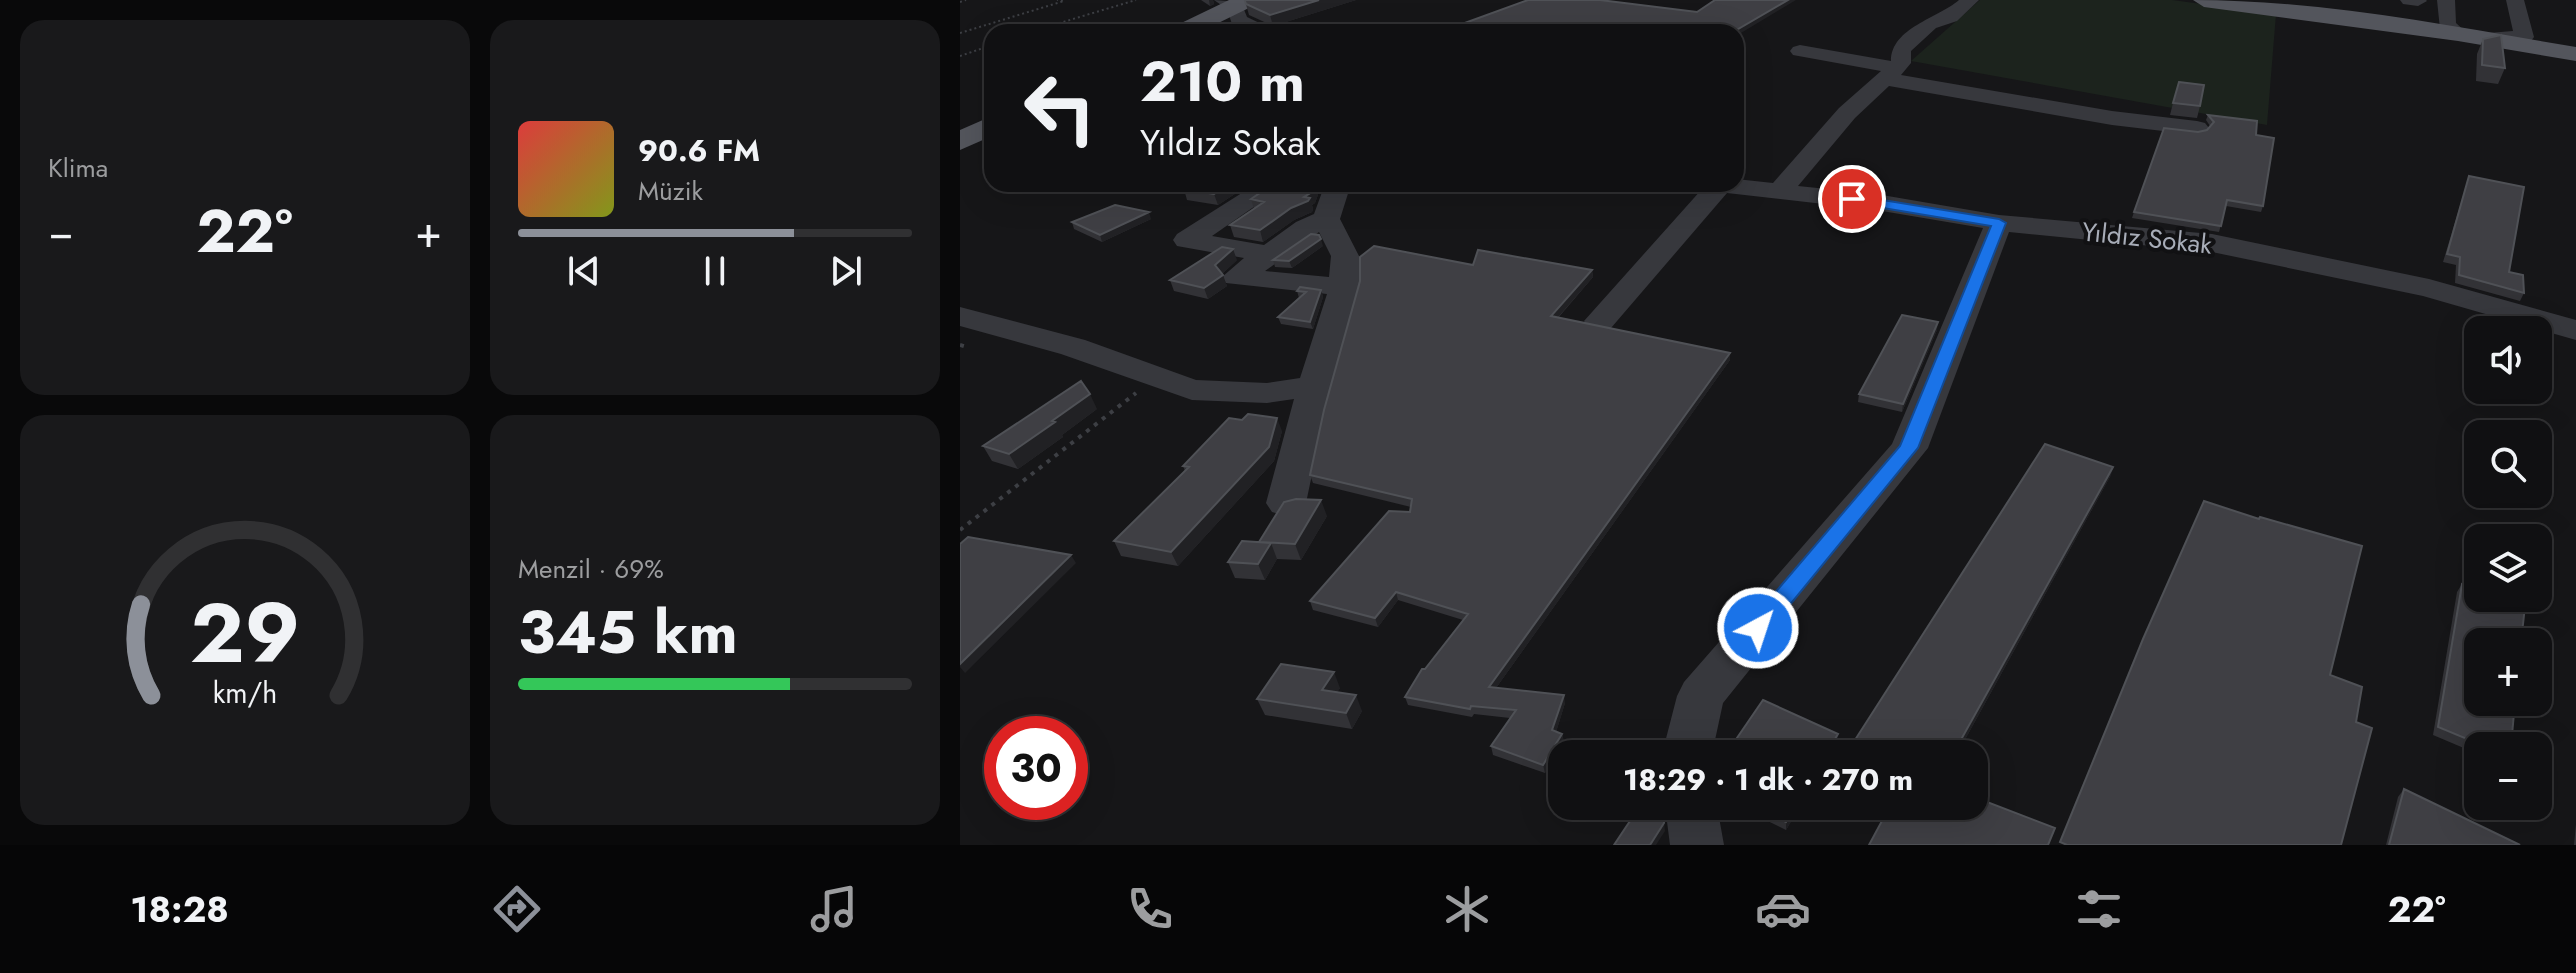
<!DOCTYPE html>
<html lang="tr">
<head>
<meta charset="utf-8">
<style>
	body { margin:0; font-family:Jost,sans-serif; background:#19191b; color:#f1f3f6; height:100vh; display:flex; flex-direction:column; font-size:30px; white-space:nowrap }
	* { box-sizing:border-box; margin:0 }
	p { font-size:26px; color:#9c9d9f }
	.icon { flex:none; width:44px; height:44px; fill:none; stroke:currentColor; stroke-width:2; stroke-linecap:round; stroke-linejoin:round }
	.map { position:relative; flex:1; overflow:hidden }
	.drawer { display:flex; flex-direction:column; gap:20px; padding:20px; background:#09090a; width:960px }
	.drawer>* { flex:none }
	.banner { position:absolute; left:24px; top:24px; width:760px; height:168px; border-radius:24px; box-shadow:0 8px 32px #0002,0 0 0 2px #303032; background:#101012; color:#f1f3f6; overflow:hidden }
	.controls { position:absolute; left:1504px; top:316px; display:grid; gap:16px }
	.controls a { display:grid; place-items:center; width:88px; height:88px; border-radius:16px; background:#101012; box-shadow:0 8px 32px #0002,0 0 0 2px #303032; font-size:40px }
	.speed { position:absolute; left:24px; top:716px; display:flex; gap:16px; font-size:40px; font-weight:700; text-align:center }
	.speed>* { display:grid; place-content:center; width:104px; height:104px; border-radius:50%; background:#101012; box-shadow:0 8px 32px #0002,0 0 0 2px #303032; line-height:1 }
	.speed .limit { border:12px solid #d22; background:#fff; color:#111 }
	.pin { position:absolute; display:grid; place-items:center; width:68px; height:68px; color:#fff; margin:-34px; border:4px solid #fff; border-radius:50%; box-shadow:0 2px 8px #0007 }
	.me { position:absolute; width:88px; margin:-44px; rotate:40deg; stroke-linejoin:round; filter:drop-shadow(0 0 6px #0008) }
	.turn { display:flex; align-items:center; gap:28px; height:168px; padding:0 24px; font-size:36px }
	.turn .icon { width:104px; height:104px; stroke-width:2.5 }
	.turn b { display:block; font-size:56px; line-height:68px }
	.big { font-size:60px; font-weight:700; line-height:1.1 }
	.drawer .tile { flex:1; display:flex; flex-direction:column; justify-content:center; gap:12px; min-width:0; padding:0 28px; border-radius:24px; background:#19191b }
	.drawer .dial { align-items:center; gap:0 }
	.dial svg { height:208px; overflow:visible; fill:none; stroke:#303032; stroke-width:7; stroke-linecap:round; text-anchor:middle }
	.dial text { fill:#f1f3f6; stroke:none }
	.song { display:flex; align-items:center; gap:24px }
	.cover { width:96px; height:96px; border-radius:12px; background:linear-gradient(135deg,hsl(0 70% 55%),hsl(70 70% 35%)) }
	.played { height:8px; border-radius:4px; background:linear-gradient(90deg,#8c9099 70%,#303032 70%) }
	.keys { display:flex; justify-content:space-around; direction:ltr }
	.heat { display:flex; justify-content:space-between; align-items:center; font-size:44px; direction:ltr }
	.charge { height:12px; border-radius:6px; background:linear-gradient(90deg,#34c759 69%,#303032 0) }
	.drawer .tiles { flex:1; display:grid; gap:20px; grid-template-columns:repeat(2,1fr) }
	.trip { position:absolute; left:588px; top:740px; width:440px; height:80px; border-radius:24px; background:#101012; box-shadow:0 8px 32px #0002,0 0 0 2px #303032; font-weight:700; line-height:80px; text-align:center }
	.dock { display:flex; height:128px; justify-content:space-around; align-items:center; background:#060607; color:#9c9d9f }
	.dock .icon { width:56px; height:56px }
	.dock .active { color:#8c9099 }
	.dock b { font-size:36px; color:#f1f3f6 }
	main { display:flex; flex:1; min-height:0 }
	.map>svg:first-child { display:block }
	.green { fill:#1c231d }
	.lines { fill:none; stroke-linecap:round; stroke-linejoin:round }
	.path-far1 { stroke:#3d3f44; stroke-width:2; stroke-dasharray:2 3; stroke-linecap:butt }
	.path { stroke:#3d3f44; stroke-width:4; stroke-dasharray:4 6; stroke-linecap:butt }
	.minor { fill:#37383d; fill-rule:evenodd }
	.major { fill:#53555c; fill-rule:evenodd }
	.wall { fill:#323236 }
	.shaded-wall { fill:#212124 }
	.building { fill:#3f3f44; stroke:#4f5156; stroke-width:2 }
	.route { fill:#1a73e8; stroke:#114b97; stroke-width:2 }
	.labels { text-anchor:middle; stroke-width:8; stroke-linejoin:round; paint-order:stroke }
	.far-street-label { font-size:26px; fill:#a8adb8; stroke:#111113 }
</style>
</head>
<body>
<main>
<section class="drawer">
<div class="tiles">
<div class="tile"><p>Klima</p>
<div class="heat"><a>−</a><b class="big">22°</b><a>+</a></div>
</div>
<div class="tile">
<div class="song"><i class="cover"></i><div><b>90.6 FM</b><p>Müzik</p></div></div>
<div class="played"></div>
<div class="keys"><svg class="icon" aria-label="previous" viewBox="0 0 24 24"><path d="M18 5L8 12l10 7zM5 5v14"/></svg><svg class="icon" aria-label="pause" viewBox="0 0 24 24"><path d="M8 5v14M16 5v14"/></svg><svg class="icon" aria-label="next" viewBox="0 0 24 24"><path d="M6 5l10 7-10 7zM19 5v14"/></svg></div>
</div>
<div class="tile dial"><svg viewBox="0 0 100 80">
<path d="M14 69A42 42 0 1 1 86 69"/>
<path d="M14 69A42 42 0 0 1 10 34" stroke="#8c9099"/>
<text x="50" y="56" font-size="32" font-weight="700">29</text>
<text x="50" y="72" font-size="11">km/h</text>
</svg></div>
<div class="tile"><p>Menzil · 69%</p><b class="big">345 km</b><div class="charge"></div></div>
</div>
</section>
<div class="map">
<svg width="1616" height="845" viewBox="0 0 1616 845">
	<rect width="100%" height="100%" fill="#161618"/>
	<!-- green -->
	<path class="green" d="M1020 0H1212L1316 14 1307 125 951 61Z"/>
	<g class="lines">
		<!-- path-far1 -->
		<path class="path-far1" d="M0 2 6 0
			M70 32 176 0
			M0 33 104 1 97 0
			M0 56 32 45"/>
		<!-- path -->
		<path class="path" d="M0 345 7 347
			M0 530 176 393"/>
		<!-- minor -->
		<path class="minor" d="M254 0 281 2 287 17 318 32H291L272 24 267 9Z
			M999 0H1019L997 21 976 28 951 51V63L941 75 1152 111 1237 121 1245 123 1249 128 1245 133 1237 135 1152 125 929 86 895 118 838 186 916 194 1039 215 1252 234 1469 279 1616 320V340L1463 296 1252 252 1049 232 968 448 763 703 752 754H702L717 696 724 682 932 444 1023 228 916 210 767 193 651 328 640 331 629 328 624 321 742 189 738 184H776V179L813 183 879 108 921 71 833 55 830 51 833 47 840 45 931 61C931 28 978 18 999 0Z
			M1440 0H1466L1467 1 1458 6 1443 4Z
			M1477 0H1495L1496 23 1508 34 1505 38H1491L1480 29Z
			M1546 0H1564L1574 37 1571 41 1516 42 1513 38 1516 34 1553 31Z
			M296 184 324 186 252 236 304 245 336 222 354 214 365 184H391L380 219 399 256V287L364 417 346 503 340 512 326 516 312 512 306 503 334 399 307 403 232 400 101 354 0 326V307L125 340 236 380 307 383 340 378 367 294 266 283 262 277 284 258 217 246 213 240 217 234ZM359 232 371 256 369 277 305 271Z
			M705 806H757L764 845H710Z"/>
		<!-- major -->
		<path class="major" d="M269 0H298L295 5 240 32H209L213 27Z
			M1233 0C1361 0 1490 26 1616 47V61L1498 41 1244 7Z
			M32 116V136L0 150V130Z"/>
	</g>
	<!-- wall -->
	<path class="wall" d="M241 0H253L254 4 250 6Z
		M286 0H396L313 26 289 15 285 1Z
		M1523 39 1545 68 1538 84 1516 81 1517 54Z
		M1213 103 1240 106 1237 118 1210 115Z
		M1248 115 1296 135 1303 206 1301 212 1266 206 1259 232 1172 218 1174 212 1238 132 1247 130 1250 126 1246 120Z
		M1509 176 1549 272 1564 293 1560 301 1495 283 1496 265 1483 262Z
		M290 184 258 205 227 200 224 189Z
		M360 189 355 203 352 205 353 209 352 212 334 220 303 242 274 237 270 225 294 209 291 199Z
		M191 219 142 242 114 229 112 222Z
		M363 246 332 268 315 267 313 260Z
		M277 260 262 274 267 286 248 299 214 291 210 280Z
		M513 265 632 270 633 277 598 318 770 360 536 688 605 703 596 732 602 734 604 742 585 773 533 755 531 746 550 718 514 714 512 717 448 705 445 697 503 620 438 600 418 627 353 610 350 601 450 512 451 507 353 483 350 475Z
		M361 290 363 297 353 329 321 324 318 317 339 298 337 291Z
		M977 330 942 412 898 402 899 394Z
		M137 409 102 435 103 437 58 469 32 461 23 446Z
		M322 431 314 461 218 566 161 556 154 541 225 471 223 466Z
		M1151 475 997 754H898L892 751 893 743Z
		M367 516 341 560 317 559 305 580 275 578 268 562 299 542Z
		M1502 584 1551 746H1518V754L1473 735 1497 592Z
		M380 688 377 692 402 711 392 729 305 715 297 699Z
		M1444 789 1560 845H1426L1438 797Z
		M777 806H840L826 830Z
		M1616 824V845H1614Z"/>
	<!-- shaded-wall -->
	<path class="shaded-wall" d="M249 0H253L254 4 250 6Z
		M359 0H396L313 26 310 15Z
		M828 0H836L776 36V32H773Z
		M270 184H290L258 205 254 194Z
		M351 184H359L360 189 355 203 352 205 353 209 352 212 334 220 303 242 300 230 344 197Z
		M189 212 191 219 142 242 140 235Z
		M361 239 363 246 332 268 329 261Z
		M273 249 277 260 259 277 255 265Z
		M632 270 633 277 592 324 591 316Z
		M263 275 267 286 248 299 244 288Z
		M361 290 363 297 353 329 350 322Z
		M978 322 977 330 942 412 943 404Z
		M770 353V360L531 695 529 687Z
		M130 394 137 409 102 435 103 437 58 469 49 454Z
		M317 418 322 431 314 461 218 566 211 552Z
		M1153 467 1151 475 997 754H993Z
		M361 500 367 516 341 560 335 544Z
		M311 543 317 559 305 580 298 564Z
		M111 555 116 563 5 673 0 667V664Z
		M436 592 438 600 418 627 415 618Z
		M374 672 380 688 369 706 362 690Z
		M396 695 402 711 392 729 386 713Z
		M604 695 605 703 594 739 592 730Z
		M602 734 604 742 585 773 583 765Z
		M878 734V742L871 754H866Z
		M835 806H840L826 830V822Z
		M704 823 705 831 696 845H690Z"/>
	<!-- building -->
	<path class="building" d="M286 0H359L310 15 286 4 285 1Z
		M568 0H640L737 12 755 0H828L773 32H480Z
		M273 24 309 32H253Z
		M1541 35 1545 68 1522 65 1523 39Z
		M1219 82 1244 85 1240 106 1213 103Z
		M1248 115 1297 121 1296 135 1314 138 1303 206 1267 200 1261 226 1174 212 1204 128 1238 132 1247 130 1254 122Z
		M1509 176 1564 187 1549 272 1563 275 1564 293 1499 275 1500 257 1487 254Z
		M232 184H270L254 194 224 189Z
		M313 184H355L352 192 344 197 350 198 348 201 331 208 300 230 270 225 304 202 291 199Z
		M155 205 189 212 140 235 112 222Z
		M351 234 359 235 361 239 329 261 313 260Z
		M414 246 513 265 518 250 632 270 591 316 770 353 529 687 604 695 592 730 602 734 583 765 531 746 556 710 511 706 510 709 445 697 462 669H465L508 614 436 592 415 618 350 601 429 511 450 512 452 499 350 475 364 410 400 281V257Z
		M262 247 273 249 255 265 263 275 244 288 210 280Z
		M340 287 361 290 350 322 318 317 346 292 337 291Z
		M942 315 978 322 943 404 899 394Z
		M121 381 130 394 92 421 95 422 49 454 23 446Z
		M288 414 317 418 309 447 211 552 154 541 229 467 223 466 269 418 282 420Z
		M1085 444 1153 467 993 754H915L893 743Z
		M336 499 361 500 335 544 299 542 324 502Z
		M1244 501 1299 519 1300 517 1402 546 1370 675 1402 687 1396 722 1412 728 1381 845H1107L1100 842 1183 639Z
		M8 537 111 555 0 664V544Z
		M282 541 311 543 298 564 268 562Z
		M1502 584 1518 590V598H1541L1565 606 1561 642H1518V702H1555L1551 746H1524L1478 727Z
		M321 664 374 672 362 690 396 695 386 713 297 699Z
		M803 700 878 734 866 754H766Z
		M1444 789 1560 845H1429Z
		M1014 797 1095 828 1088 845H909L930 806H1014Z
		M680 806 704 817V823L690 845H654Z
		M793 806H835L826 822Z"/>
	<!-- route -->
	<path class="route" d="M892 195 1039 219 1046 223 958 448 806 634 798 637 790 634 786 628 790 622 940 446 1031 226 887 202 885 199Z"/>
	<g class="labels">
		<!-- far-street labels -->
		<g class="far-street-label">
			<text transform="translate(1187 238) rotate(6)" y="9">Yıldız Sokak</text>
		</g>
	</g>
</svg>
<div class="controls">
<a><svg class="icon" aria-label="sound" viewBox="0 0 24 24"><path d="M4 9h4l5-4v14l-5-4H4zM17 9q2 3 0 6"/></svg></a>
<a><svg class="icon" aria-label="search" viewBox="0 0 24 24"><circle cx="10" cy="10" r="6"/><path d="M15 15l6 6"/></svg></a>
<a><svg class="icon" aria-label="layers" viewBox="0 0 24 24"><path d="M12 4l9 5-9 5-9-5zM3 14l9 5 9-5"/></svg></a>
<a>+</a>
<a>−</a>
</div>
<div class="speed"><div class="limit">30</div></div>
<div class="pin" style="left:892px;top:199px;background:#d93025"><svg class="icon" aria-label="arrive" viewBox="0 0 24 24"><path d="M6 21V4h12l-3 4 3 4H6"/></svg></div>
<svg class="me" style="left:798px;top:628px" viewBox="-20 -20 40 40"><circle r="17" fill="#1a73e8" stroke="#fff" stroke-width="3"/><path d="M0-11L8 9 0 5-8 9z" fill="#fff"/></svg>
<div class="trip">18:29 · 1 dk · 270 m</div>
<div class="banner">
<div class="turn"><svg class="icon" aria-label="left" viewBox="0 0 24 24"><path d="M17 20v-9H6M10 6l-5 5 5 5"/></svg><div><b>210 m</b>Yıldız Sokak</div></div>
</div>
</div>
</main>
<nav class="dock">
<b>18:28</b>
<svg class="icon active" aria-label="directions" viewBox="0 0 24 24"><path d="M12 3l9 9-9 9-9-9zM9 14v-3h6M13 9l2 2-2 2"/></svg>
<svg class="icon" aria-label="music" viewBox="0 0 24 24"><path d="M9 18V5l10-2v13"/><circle cx="6" cy="18" r="3"/><circle cx="16" cy="16" r="3"/></svg>
<svg class="icon" aria-label="phone" viewBox="0 0 24 24"><path d="M5 4h4l2 5-3 2q2 4 5 5l2-3 5 2v4C11 20 4 13 5 4z"/></svg>
<svg class="icon" aria-label="climate" viewBox="0 0 24 24"><path d="M12 3v18M4 7l16 10M4 17L20 7"/></svg>
<svg class="icon" aria-label="car" viewBox="0 0 24 24"><path d="M5 17H2v-5l4-1 3-4h7l3 4 3 1v5h-3M9 17h6M6 11h13"/><circle cx="7" cy="17" r="2"/><circle cx="17" cy="17" r="2"/></svg>
<svg class="icon" aria-label="filters" viewBox="0 0 24 24"><path d="M4 7h16M4 17h16"/><circle cx="9" cy="7" r="2"/><circle cx="15" cy="17" r="2"/></svg>
<b>22°</b>
</nav>
</body>
</html>
